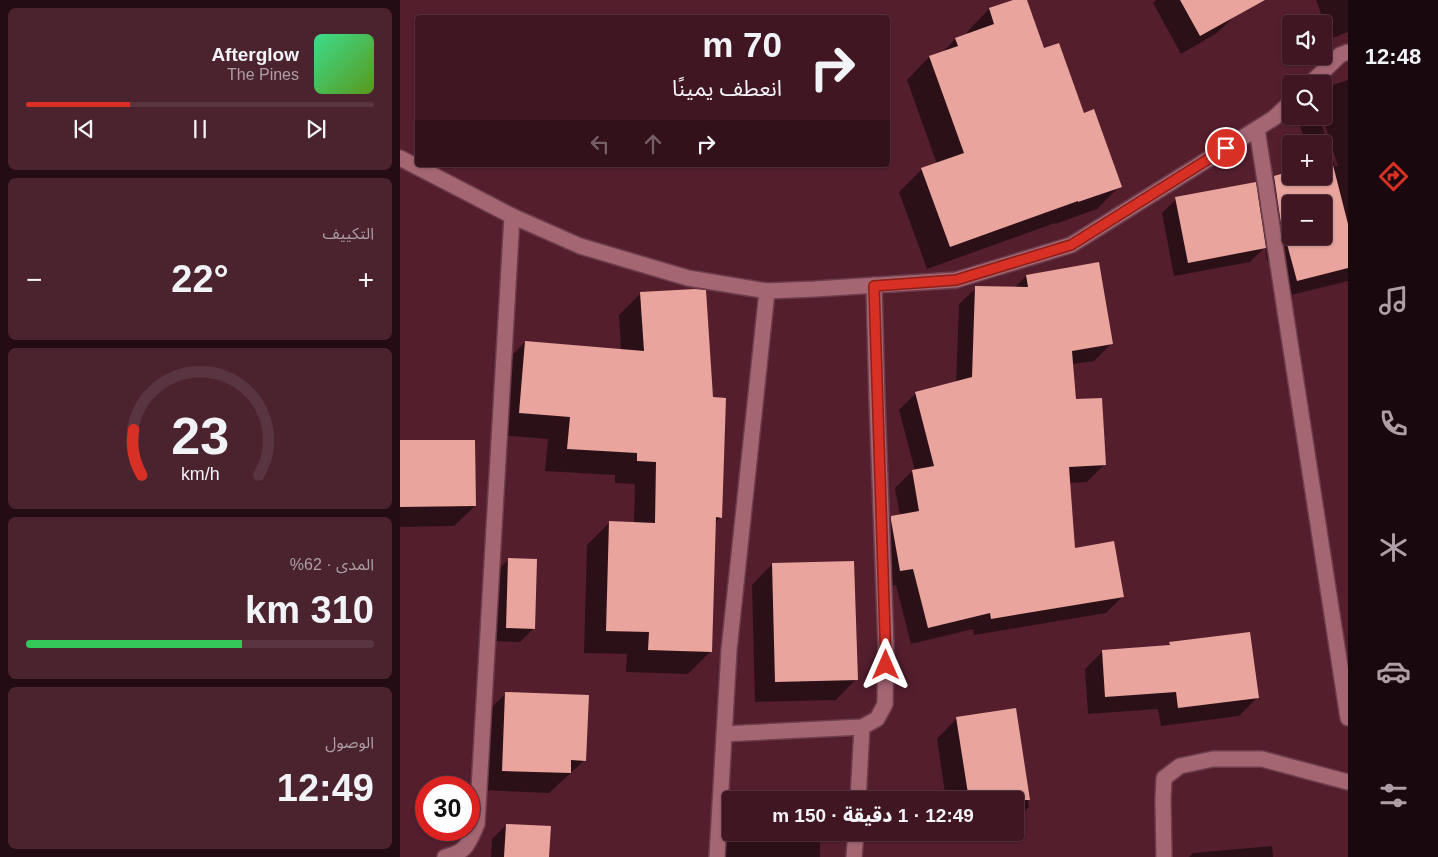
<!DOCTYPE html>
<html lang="ar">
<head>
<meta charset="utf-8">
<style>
	body { margin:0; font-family:Arial,"Noto Sans Arabic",sans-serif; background:#4a232f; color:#f1f3f6; direction:rtl; height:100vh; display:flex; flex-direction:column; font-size:19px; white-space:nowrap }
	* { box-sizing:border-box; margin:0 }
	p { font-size:16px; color:#ad9fa5 }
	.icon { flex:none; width:28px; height:28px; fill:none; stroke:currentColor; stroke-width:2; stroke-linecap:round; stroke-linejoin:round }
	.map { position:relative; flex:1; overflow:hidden; direction:ltr }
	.details { display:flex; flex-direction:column; gap:8px; padding:8px; background:#230c13; width:400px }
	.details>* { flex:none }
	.top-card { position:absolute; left:15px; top:15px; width:475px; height:152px; border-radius:5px; box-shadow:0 1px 4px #0004,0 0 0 1px #583540; direction:rtl; background:#3f1622; color:#f1f3f6; overflow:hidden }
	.buttons { position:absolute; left:882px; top:15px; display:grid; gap:10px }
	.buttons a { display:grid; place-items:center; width:50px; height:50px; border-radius:5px; background:#3f1622; box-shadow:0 1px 4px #0004,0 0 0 1px #583540; font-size:25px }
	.speed { position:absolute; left:15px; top:776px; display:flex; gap:10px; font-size:25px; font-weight:700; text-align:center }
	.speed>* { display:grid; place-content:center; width:65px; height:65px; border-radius:50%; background:#3f1622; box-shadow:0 1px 4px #0004,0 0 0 1px #583540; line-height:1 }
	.speed .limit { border:8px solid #d22; background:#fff; color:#111 }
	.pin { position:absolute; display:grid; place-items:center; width:42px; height:42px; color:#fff; margin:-21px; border:2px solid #fff; border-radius:50%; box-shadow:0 1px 5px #0007 }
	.me { position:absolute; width:55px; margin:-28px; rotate:0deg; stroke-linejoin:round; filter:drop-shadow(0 0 4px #0008) }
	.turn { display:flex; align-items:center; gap:18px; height:105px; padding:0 25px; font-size:22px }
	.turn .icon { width:65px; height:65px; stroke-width:2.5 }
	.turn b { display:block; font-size:35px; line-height:42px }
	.lanes { display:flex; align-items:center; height:48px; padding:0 25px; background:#0003; justify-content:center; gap:25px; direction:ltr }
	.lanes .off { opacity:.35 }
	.big { font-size:38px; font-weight:800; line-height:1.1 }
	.details .widget { flex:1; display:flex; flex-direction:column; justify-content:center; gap:8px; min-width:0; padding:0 18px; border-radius:8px; background:#4a232f }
	.details .dial { align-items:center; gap:0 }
	.dial svg { height:130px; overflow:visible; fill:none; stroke:#583540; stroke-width:7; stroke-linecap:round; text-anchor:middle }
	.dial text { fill:#f1f3f6; stroke:none }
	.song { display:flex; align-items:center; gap:15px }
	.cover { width:60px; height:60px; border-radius:8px; background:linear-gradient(135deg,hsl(150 70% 55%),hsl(90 70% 35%)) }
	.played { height:5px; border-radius:2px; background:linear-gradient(90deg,#d93025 30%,#583540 30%) }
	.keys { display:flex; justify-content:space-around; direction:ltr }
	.heat { display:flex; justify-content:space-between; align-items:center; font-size:28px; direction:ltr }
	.charge { height:8px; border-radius:4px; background:linear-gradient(90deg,#34c759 62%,#583540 0) }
	.trip { position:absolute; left:322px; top:791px; width:302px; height:50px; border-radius:5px; background:#3f1622; box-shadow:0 1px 4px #0004,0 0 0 1px #583540; font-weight:800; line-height:50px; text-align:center; direction:rtl }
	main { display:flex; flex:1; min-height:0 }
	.tab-bar { display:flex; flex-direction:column; width:90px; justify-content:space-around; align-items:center; background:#19090e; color:#ad9fa5 }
	.tab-bar .icon { width:35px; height:35px }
	.tab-bar .current { color:#d93025 }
	.tab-bar b { font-size:22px; color:#f1f3f6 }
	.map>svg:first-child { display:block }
	.shadow { fill:#0007; fill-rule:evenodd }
	.building { fill:#e8a49d; fill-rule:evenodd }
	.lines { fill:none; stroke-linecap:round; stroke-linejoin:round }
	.street-casing { stroke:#6d3d4c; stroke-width:18 }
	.secondary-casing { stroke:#6d3d4c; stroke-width:18 }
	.street { stroke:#a56674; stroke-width:15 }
	.secondary { stroke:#a56674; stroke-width:15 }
	.route-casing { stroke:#8d1f18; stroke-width:12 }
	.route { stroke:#d93025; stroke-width:9 }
</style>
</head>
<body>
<main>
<nav class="tab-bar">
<b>12:48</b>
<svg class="icon current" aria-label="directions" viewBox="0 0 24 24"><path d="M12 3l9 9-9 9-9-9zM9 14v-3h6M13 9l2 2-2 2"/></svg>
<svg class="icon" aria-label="music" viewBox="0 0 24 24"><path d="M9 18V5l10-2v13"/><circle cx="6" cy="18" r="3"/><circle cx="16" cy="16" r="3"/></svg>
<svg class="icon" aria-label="phone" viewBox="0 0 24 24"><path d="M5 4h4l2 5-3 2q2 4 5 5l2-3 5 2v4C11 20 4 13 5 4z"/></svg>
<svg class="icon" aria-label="climate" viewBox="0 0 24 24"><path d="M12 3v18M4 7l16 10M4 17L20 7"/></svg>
<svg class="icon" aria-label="car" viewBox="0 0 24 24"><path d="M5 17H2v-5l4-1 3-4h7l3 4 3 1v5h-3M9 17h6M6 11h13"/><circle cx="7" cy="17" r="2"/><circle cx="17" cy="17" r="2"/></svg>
<svg class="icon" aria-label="filters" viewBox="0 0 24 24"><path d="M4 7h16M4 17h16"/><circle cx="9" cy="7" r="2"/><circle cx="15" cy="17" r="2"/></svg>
</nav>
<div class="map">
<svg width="948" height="857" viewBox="0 0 948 857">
	<rect width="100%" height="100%" fill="#541e2d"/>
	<!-- shadow -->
	<path class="shadow" d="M617 0H626L643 50 683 114 720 186 697 209 655 224V223L527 269 499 192 522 169 537 164 507 80 529 57 542 53 555 39 567 35V32L589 9Z
		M756 0H830L836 15 817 33 781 54 753 3Z
		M916 0H948V32L930 39Z
		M948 80V281L879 298 870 261H867L865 247 850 262 774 276 762 213 776 199 856 195 874 177 891 172V176H924V144H906L897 116H919L935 166H938L922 116H924V88ZM891 204H924V236H891Z
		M626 276 711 344 694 361 672 364 675 400 704 465 687 482 669 483 674 549 723 596 706 613 574 635 573 629 511 644 496 585 484 587 474 534 491 517 500 516 495 488 512 471H515L499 410 516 393 556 383 559 304 576 288H614Z
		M241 293 321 517 314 524 311 651 288 674 226 672 227 654 184 653 187 545 209 523 234 524 235 484 215 483V475L145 471 148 439 97 435 103 365 125 342 221 350 219 315Z
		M0 441 75 506 54 526 0 527Z
		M109 559 134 628 120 642 93 641 95 573Z
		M372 564 456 679 436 700 355 702 352 585Z
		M770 644 857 698 839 716 761 726 758 709 688 714 685 669 703 651 767 647Z
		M106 693 185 760 149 793 83 790 86 713Z
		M615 710 629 807 616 820V800H546L537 739 557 718Z
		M106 825 148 857H91L92 839Z
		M331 827V832H420V857H312V846Z
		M551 832H571L551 835Z
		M872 846 873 857H789L793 853Z"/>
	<!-- building -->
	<path class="building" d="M613 0H627L644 48 659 43 684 113 694 109 722 187 678 202V201L550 247 521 168 564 153 529 56 558 46 555 38 594 24 589 8Z
		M780 0H865L800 36Z
		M932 161 948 224V268L897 281 887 244H884L874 176 891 171V176H924V163ZM891 204H924V236H891Z
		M856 182 866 248 788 263 775 197Z
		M699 262 713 344 672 351 676 399 702 398 706 465 669 467 675 548 714 541 724 597 591 619 590 613 528 628 513 569 500 571 491 520V516L519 511 512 470 534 466 515 392 572 377 575 286 628 287 626 275Z
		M295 289 306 290 313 397 326 398 322 518 316 517 312 652 248 650 249 632 206 631 209 521 255 523 256 462 237 461V453L167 449 170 417 119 413 125 341 244 351 240 292Z
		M0 440H75L76 506 0 507Z
		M108 558 137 559 135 629 106 628Z
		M454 561 458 680 375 682 372 563Z
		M850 632 859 698 778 708 776 692 705 697 702 650 770 645 769 642Z
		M105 692 189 695 186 761 171 760V773L102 771Z
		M616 708 630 800H569L556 717Z
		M106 824 151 826 149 857H104Z"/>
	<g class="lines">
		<defs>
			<path id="street" d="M857 129 948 718
				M324 734 462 727 477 719 485 704 486 645 477 400 474 285
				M458 800 462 727
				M45 857C67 852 68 844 77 824L112 216
				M317 857 329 650 367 291
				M454 857 456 832
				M764 857 763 799 764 778 780 766 813 759H862L948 782"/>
			<path id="secondary" d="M910 84 940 55 948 52
				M0 158 112 216 180 246 288 278 367 291 415 289 556 280 671 245 874 118 891 102"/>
		</defs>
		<!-- street casing -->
		<use href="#street" class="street-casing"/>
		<!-- secondary casing -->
		<use href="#secondary" class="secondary-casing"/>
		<!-- street -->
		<use href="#street" class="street"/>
		<!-- secondary -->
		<use href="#secondary" class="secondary"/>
	</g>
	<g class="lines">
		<defs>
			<path id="route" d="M486 665 474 286 556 280 671 245 826 148"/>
		</defs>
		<!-- route casing -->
		<use href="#route" class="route-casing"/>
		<!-- route -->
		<use href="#route" class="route"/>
	</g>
</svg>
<div class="buttons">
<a><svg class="icon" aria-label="sound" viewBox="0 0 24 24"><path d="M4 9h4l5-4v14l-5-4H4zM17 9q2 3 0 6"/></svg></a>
<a><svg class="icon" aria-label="search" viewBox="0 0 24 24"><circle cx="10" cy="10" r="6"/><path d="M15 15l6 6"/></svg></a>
<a>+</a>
<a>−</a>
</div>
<div class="speed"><div class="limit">30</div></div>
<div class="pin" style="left:826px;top:148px;background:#d93025"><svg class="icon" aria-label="arrive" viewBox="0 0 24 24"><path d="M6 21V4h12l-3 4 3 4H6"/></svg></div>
<svg class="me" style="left:486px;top:665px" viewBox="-20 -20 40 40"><path d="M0-17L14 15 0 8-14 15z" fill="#d93025" stroke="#fff" stroke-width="4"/></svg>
<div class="trip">12:49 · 1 دقيقة · 150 m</div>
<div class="top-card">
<div class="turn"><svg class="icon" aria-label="right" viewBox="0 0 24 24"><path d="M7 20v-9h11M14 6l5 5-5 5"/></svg><div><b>70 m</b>انعطف يمينًا</div></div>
<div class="lanes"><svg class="icon off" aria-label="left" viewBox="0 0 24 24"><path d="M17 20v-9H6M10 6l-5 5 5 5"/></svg><svg class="icon off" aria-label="ahead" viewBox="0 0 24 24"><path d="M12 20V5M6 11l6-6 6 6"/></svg><svg class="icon" aria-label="right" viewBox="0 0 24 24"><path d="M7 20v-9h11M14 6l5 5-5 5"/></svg></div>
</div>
</div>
<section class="details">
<div class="widget">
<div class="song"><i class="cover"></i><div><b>Afterglow</b><p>The Pines</p></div></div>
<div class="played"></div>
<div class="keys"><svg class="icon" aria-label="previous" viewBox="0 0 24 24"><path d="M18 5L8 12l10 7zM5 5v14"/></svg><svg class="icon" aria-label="pause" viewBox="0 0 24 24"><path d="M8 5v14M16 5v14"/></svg><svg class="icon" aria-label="next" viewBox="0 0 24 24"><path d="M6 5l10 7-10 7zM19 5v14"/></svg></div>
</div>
<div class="widget"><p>التكييف</p>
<div class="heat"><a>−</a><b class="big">22°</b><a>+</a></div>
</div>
<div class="widget dial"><svg viewBox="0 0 100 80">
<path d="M14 69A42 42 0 1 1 86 69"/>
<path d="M14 69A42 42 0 0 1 9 41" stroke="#d93025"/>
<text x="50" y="56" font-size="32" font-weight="700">23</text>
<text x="50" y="72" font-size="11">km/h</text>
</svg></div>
<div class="widget"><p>المدى · 62%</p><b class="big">310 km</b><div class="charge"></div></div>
<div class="widget"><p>الوصول</p><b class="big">12:49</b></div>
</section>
</main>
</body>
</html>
